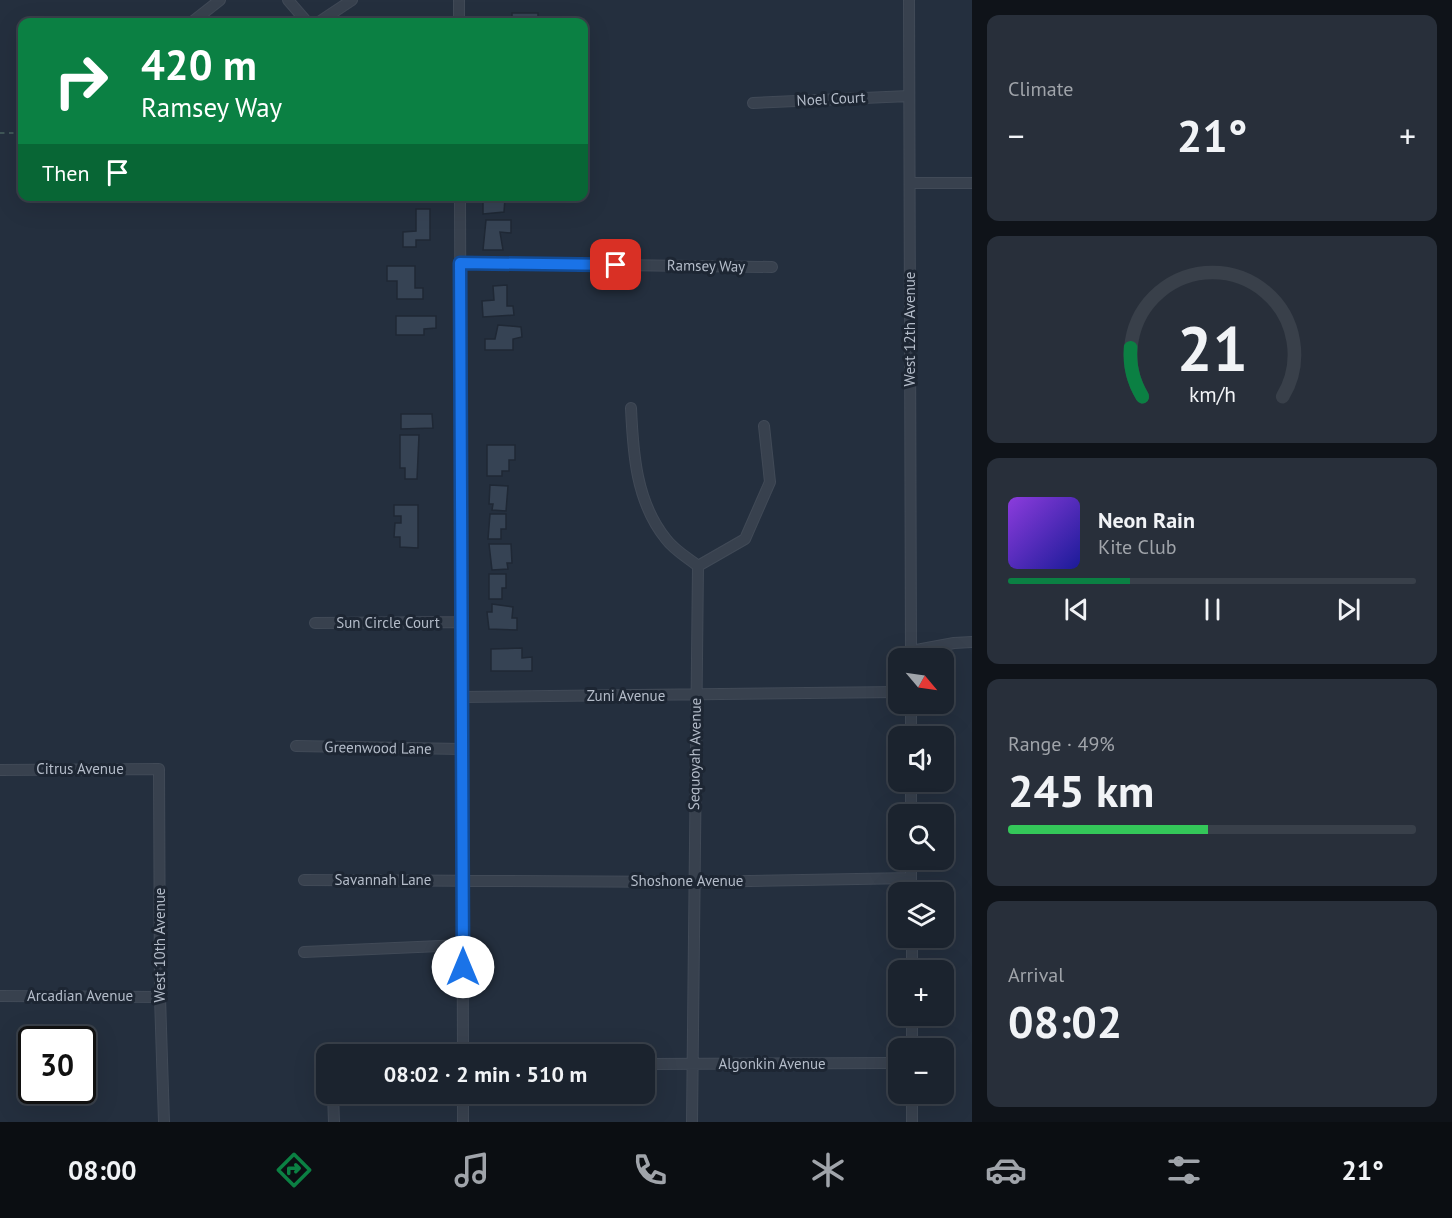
<!DOCTYPE html>
<html lang="en">
<head>
<meta charset="utf-8">
<style>
	body { margin:0; font-family:"PT Sans",sans-serif; background:#282f3a; color:#f1f3f6; height:100vh; display:flex; flex-direction:column; font-size:22px; white-space:nowrap }
	* { box-sizing:border-box; margin:0 }
	p { font-size:20px; color:#a0a4aa }
	.icon { flex:none; width:33px; height:33px; fill:none; stroke:currentColor; stroke-width:2; stroke-linecap:round; stroke-linejoin:round }
	.map { position:relative; flex:1; overflow:hidden }
	.details { display:flex; flex-direction:column; gap:15px; padding:15px; background:#0f1319; width:480px }
	.details>* { flex:none }
	.hud { position:absolute; left:18px; top:18px; width:570px; height:183px; border-radius:12px; box-shadow:0 6px 24px #0002,0 0 0 2px #39404a; background:#0b8043; color:#fff; overflow:hidden }
	.needle { width:39px; rotate:119deg }
	.controls { position:absolute; left:888px; top:648px; display:grid; gap:12px }
	.controls a { display:grid; place-items:center; width:66px; height:66px; border-radius:12px; background:#1b232e; box-shadow:0 6px 24px #0002,0 0 0 2px #39404a; font-size:30px }
	.speed { position:absolute; left:18px; top:1026px; display:flex; gap:12px; font-size:30px; font-weight:700; text-align:center }
	.speed>* { display:grid; place-content:center; width:78px; height:78px; border-radius:50%; background:#1b232e; box-shadow:0 6px 24px #0002,0 0 0 2px #39404a; line-height:1 }
	.speed .limit { border:3px solid #111; border-radius:9px; background:#fff; color:#111 }
	.pin { position:absolute; display:grid; place-items:center; width:51px; height:51px; color:#fff; margin:-26px; border-radius:12px; box-shadow:0 3px 9px #0006 }
	.me { position:absolute; width:66px; margin:-33px; rotate:0deg; stroke-linejoin:round; filter:drop-shadow(0 0 4px #0008) }
	.turn { display:flex; align-items:center; gap:21px; height:126px; padding:0 24px; font-size:27px }
	.turn .icon { width:78px; height:78px; stroke-width:2.5 }
	.turn b { display:block; font-size:42px; line-height:51px }
	.then { display:flex; align-items:center; height:57px; padding:0 24px; background:#0003; gap:12px; font-size:22px }
	.big { font-size:45px; font-weight:700; line-height:1.1 }
	.details .tile { flex:1; display:flex; flex-direction:column; justify-content:center; gap:9px; min-width:0; padding:0 21px; border-radius:12px; background:#282f3a }
	.details .dial { align-items:center; gap:0 }
	.dial svg { height:156px; overflow:visible; fill:none; stroke:#39404a; stroke-width:7; stroke-linecap:round; text-anchor:middle }
	.dial text { fill:#f1f3f6; stroke:none }
	.song { display:flex; align-items:center; gap:18px }
	.cover { width:72px; height:72px; border-radius:9px; background:linear-gradient(135deg,hsl(270 70% 55%),hsl(240 70% 35%)) }
	.played { height:6px; border-radius:3px; background:linear-gradient(90deg,#0b8043 30%,#39404a 30%) }
	.keys { display:flex; justify-content:space-around; direction:ltr }
	.heat { display:flex; justify-content:space-between; align-items:center; font-size:33px; direction:ltr }
	.charge { height:9px; border-radius:4px; background:linear-gradient(90deg,#34c759 49%,#39404a 0) }
	.trip { position:absolute; left:316px; top:1044px; width:339px; height:60px; border-radius:12px; background:#1b232e; box-shadow:0 6px 24px #0002,0 0 0 2px #39404a; font-weight:700; line-height:60px; text-align:center }
	.tabs { display:flex; height:96px; justify-content:space-around; align-items:center; background:#0b0e12; color:#a0a4aa }
	.tabs .icon { width:42px; height:42px }
	.tabs .active { color:#0b8043 }
	.tabs b { font-size:27px; color:#f1f3f6 }
	main { display:flex; flex:1; min-height:0 }
	.map>svg:first-child { display:block }
	.building { fill:#364354; stroke:#1f2835; stroke-width:1.5 }
	.lines { fill:none; stroke-linecap:round; stroke-linejoin:round }
	.minor-casing { stroke:#414a57; stroke-width:12 }
	.path { stroke:#3f5557; stroke-width:2; stroke-dasharray:4.5 4.5; stroke-linecap:butt }
	.minor { stroke:#38414e; stroke-width:10 }
	.route-casing { stroke:#114b97; stroke-width:15 }
	.route { stroke:#1a73e8; stroke-width:10 }
	.labels { text-anchor:middle; stroke-width:6; stroke-linejoin:round; paint-order:stroke }
	.street-label { font-size:15px; fill:#b4bcc9; stroke:#1d2633 }
</style>
</head>
<body>
<main>
<div class="map">
<svg width="972" height="1122" viewBox="0 0 972 1122">
	<rect width="100%" height="100%" fill="#242f3e"/>
	<!-- building -->
	<path class="building" d="M512 13H538V22H512Z
		M483 196 505 198 504 212 483 214Z
		M416 209H430V240H416V247H403V232L416 231Z
		M486 220H511V233L500 232 503 250H483Z
		M387 266H415V288H423V299H397V281H387Z
		M507 285V306H513L514 315 483 317 482 301 494 300 493 286Z
		M396 316H436V328L424 329V335H396Z
		M498 325 521 327 522 337 513 339V350H485V339H495Z
		M401 414H432L433 428 401 429Z
		M400 435H419L417 479H405V468H400Z
		M487 445H515V460H509V471H502V476H487Z
		M490 485 508 486 506 511 492 510 493 504H489Z
		M394 505H418V548L400 547V537H394L395 523H401V516H394Z
		M490 514H506V529H501V539H488Z
		M489 544H511L512 563H507L508 569 492 570Z
		M489 574H506V588H502V599H489Z
		M492 604 513 607 512 618H517V630L489 629 487 612H492Z
		M522 648V658L532 657V671H491V649Z"/>
	<g class="lines">
		<defs>
			<path id="minor" d="M288 0 307 22
				M459 0V22
				M909 0 911 658
				M192 22 220 0
				M319 22 352 0
				M753 103 909 96
				M910 183H972
				M460 196 463 1054
				M460 263 772 267
				M631 408C633 453 636 502 666 539 674 550 688 558 698 566L692 1122
				M698 566 745 539 770 482 764 426
				M315 623 460 622
				M911 651 954 643 972 642
				M461 697 898 692
				M911 704V736
				M296 746 461 749
				M0 770 159 769 160 997 164 1122
				M911 782V814
				M911 860V892
				M304 880 693 882 911 878
				M912 938V970
				M304 952 463 945
				M0 996 160 997
				M912 1016V1048
				M645 1064 898 1063
				M333 1094 334 1122
				M463 1094V1122
				M912 1122V1094"/>
		</defs>
		<!-- minor casing -->
		<use href="#minor" class="minor-casing"/>
		<!-- path -->
		<path class="path" d="M0 133H22"/>
		<!-- minor -->
		<use href="#minor" class="minor"/>
	</g>
	<g class="lines">
		<defs>
			<path id="route" d="M463 967 460 263 616 265"/>
		</defs>
		<!-- route casing -->
		<use href="#route" class="route-casing"/>
		<!-- route -->
		<use href="#route" class="route"/>
	</g>
	<g class="labels">
		<!-- street labels -->
		<g class="street-label">
			<text transform="translate(831 99) rotate(-3)" y="5">Noel Court</text>
			<text transform="translate(706 266) rotate(1)" y="5">Ramsey Way</text>
			<text transform="translate(910 329) rotate(-90)" y="5">West 12th Avenue</text>
			<text x="388" y="628">Sun Circle Court</text>
			<text x="626" y="701">Zuni Avenue</text>
			<text transform="translate(378 748) rotate(1)" y="5">Greenwood Lane</text>
			<text transform="translate(695 754) rotate(-89)" y="5">Sequoyah Avenue</text>
			<text x="80" y="774">Citrus Avenue</text>
			<text x="383" y="885">Savannah Lane</text>
			<text x="687" y="886">Shoshone Avenue</text>
			<text transform="translate(160 945) rotate(-90)" y="5">West 10th Avenue</text>
			<text x="80" y="1001">Arcadian Avenue</text>
			<text x="772" y="1069">Algonkin Avenue</text>
		</g>
	</g>
</svg>
<div class="controls">
<a><svg class="needle" viewBox="-14 -14 28 28"><path d="M0-13l5 13h-10z" fill="#e53935"/><path d="M0 13l5-13h-10z" fill="#a0a4aa"/></svg></a>
<a><svg class="icon" aria-label="sound" viewBox="0 0 24 24"><path d="M4 9h4l5-4v14l-5-4H4zM17 9q2 3 0 6"/></svg></a>
<a><svg class="icon" aria-label="search" viewBox="0 0 24 24"><circle cx="10" cy="10" r="6"/><path d="M15 15l6 6"/></svg></a>
<a><svg class="icon" aria-label="layers" viewBox="0 0 24 24"><path d="M12 4l9 5-9 5-9-5zM3 14l9 5 9-5"/></svg></a>
<a>+</a>
<a>−</a>
</div>
<div class="speed"><div class="limit">30</div></div>
<div class="pin" style="left:616px;top:265px;background:#d93025"><svg class="icon" aria-label="arrive" viewBox="0 0 24 24"><path d="M6 21V4h12l-3 4 3 4H6"/></svg></div>
<svg class="me" style="left:463px;top:967px" viewBox="-20 -20 40 40"><circle r="19" fill="#fff"/><path d="M0-13L10 11 0 6-10 11z" fill="#1a73e8"/></svg>
<div class="trip">08:02 · 2 min · 510 m</div>
<div class="hud">
<div class="turn"><svg class="icon" aria-label="right" viewBox="0 0 24 24"><path d="M7 20v-9h11M14 6l5 5-5 5"/></svg><div><b>420 m</b>Ramsey Way</div></div>
<div class="then">Then<svg class="icon" aria-label="arrive" viewBox="0 0 24 24"><path d="M6 21V4h12l-3 4 3 4H6"/></svg></div>
</div>
</div>
<section class="details">
<div class="tile"><p>Climate</p>
<div class="heat"><a>−</a><b class="big">21°</b><a>+</a></div>
</div>
<div class="tile dial"><svg viewBox="0 0 100 80">
<path d="M14 69A42 42 0 1 1 86 69"/>
<path d="M14 69A42 42 0 0 1 8 44" stroke="#0b8043"/>
<text x="50" y="56" font-size="32" font-weight="700">21</text>
<text x="50" y="72" font-size="11">km/h</text>
</svg></div>
<div class="tile">
<div class="song"><i class="cover"></i><div><b>Neon Rain</b><p>Kite Club</p></div></div>
<div class="played"></div>
<div class="keys"><svg class="icon" aria-label="previous" viewBox="0 0 24 24"><path d="M18 5L8 12l10 7zM5 5v14"/></svg><svg class="icon" aria-label="pause" viewBox="0 0 24 24"><path d="M8 5v14M16 5v14"/></svg><svg class="icon" aria-label="next" viewBox="0 0 24 24"><path d="M6 5l10 7-10 7zM19 5v14"/></svg></div>
</div>
<div class="tile"><p>Range · 49%</p><b class="big">245 km</b><div class="charge"></div></div>
<div class="tile"><p>Arrival</p><b class="big">08:02</b></div>
</section>
</main>
<nav class="tabs">
<b>08:00</b>
<svg class="icon active" aria-label="directions" viewBox="0 0 24 24"><path d="M12 3l9 9-9 9-9-9zM9 14v-3h6M13 9l2 2-2 2"/></svg>
<svg class="icon" aria-label="music" viewBox="0 0 24 24"><path d="M9 18V5l10-2v13"/><circle cx="6" cy="18" r="3"/><circle cx="16" cy="16" r="3"/></svg>
<svg class="icon" aria-label="phone" viewBox="0 0 24 24"><path d="M5 4h4l2 5-3 2q2 4 5 5l2-3 5 2v4C11 20 4 13 5 4z"/></svg>
<svg class="icon" aria-label="climate" viewBox="0 0 24 24"><path d="M12 3v18M4 7l16 10M4 17L20 7"/></svg>
<svg class="icon" aria-label="car" viewBox="0 0 24 24"><path d="M5 17H2v-5l4-1 3-4h7l3 4 3 1v5h-3M9 17h6M6 11h13"/><circle cx="7" cy="17" r="2"/><circle cx="17" cy="17" r="2"/></svg>
<svg class="icon" aria-label="filters" viewBox="0 0 24 24"><path d="M4 7h16M4 17h16"/><circle cx="9" cy="7" r="2"/><circle cx="15" cy="17" r="2"/></svg>
<b>21°</b>
</nav>
</body>
</html>
